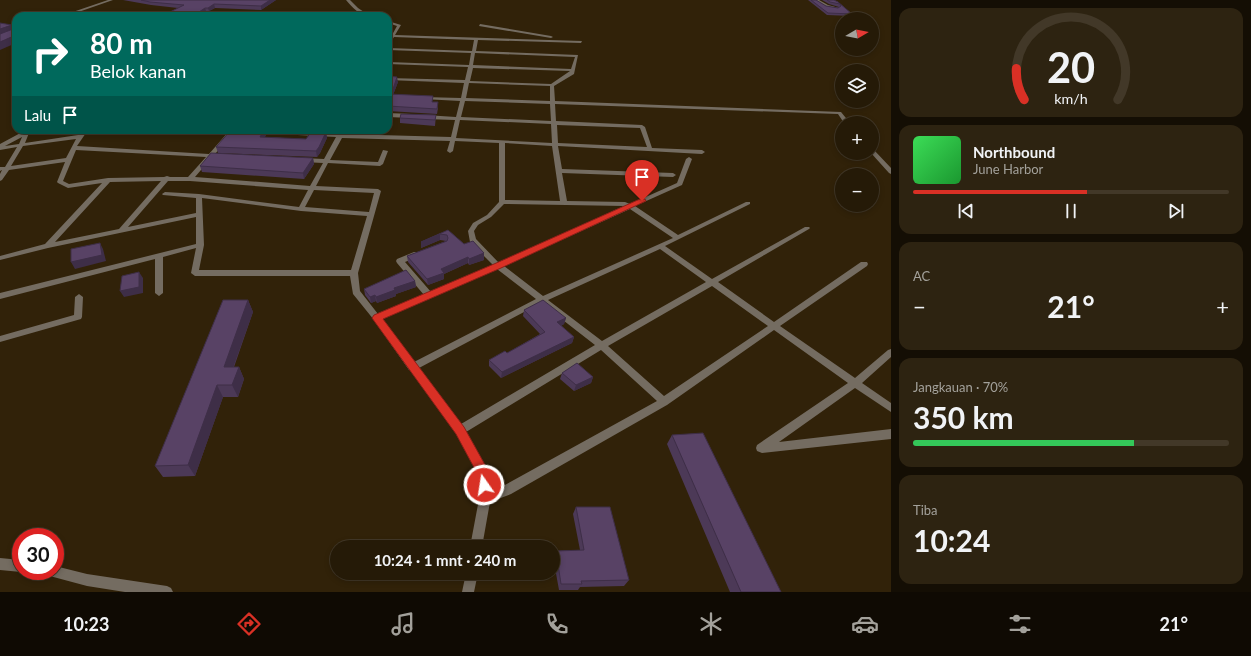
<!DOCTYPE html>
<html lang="id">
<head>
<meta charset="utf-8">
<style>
	body { margin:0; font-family:Lato,sans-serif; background:#2d2311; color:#f1f3f6; height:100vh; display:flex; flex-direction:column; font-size:15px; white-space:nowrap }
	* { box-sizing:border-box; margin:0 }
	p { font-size:13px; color:#a3a19b }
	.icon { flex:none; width:22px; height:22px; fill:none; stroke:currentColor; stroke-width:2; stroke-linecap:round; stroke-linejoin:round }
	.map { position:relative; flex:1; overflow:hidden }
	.details { display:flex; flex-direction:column; gap:8px; padding:8px; background:#140e04; width:360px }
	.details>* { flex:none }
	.banner { position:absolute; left:12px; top:12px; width:380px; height:122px; border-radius:12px; box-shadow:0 2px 6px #0003,0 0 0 1px #423828; background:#00695c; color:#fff; overflow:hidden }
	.needle { width:26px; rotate:80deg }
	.buttons { position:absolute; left:835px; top:12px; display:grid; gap:8px }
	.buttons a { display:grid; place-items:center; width:44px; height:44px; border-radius:50%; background:#251a07; box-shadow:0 2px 6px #0003,0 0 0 1px #423828; font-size:20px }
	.speed { position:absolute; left:12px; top:528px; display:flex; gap:8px; font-size:20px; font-weight:700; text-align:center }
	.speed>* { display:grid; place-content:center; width:52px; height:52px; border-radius:50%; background:#251a07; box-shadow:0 2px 6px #0003,0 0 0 1px #423828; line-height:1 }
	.speed .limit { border:6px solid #d22; background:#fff; color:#111 }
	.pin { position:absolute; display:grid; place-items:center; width:34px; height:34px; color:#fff; margin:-41px -17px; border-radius:50% 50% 50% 0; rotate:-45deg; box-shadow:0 0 4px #0007 }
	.pin .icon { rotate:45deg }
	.me { position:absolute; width:44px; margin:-22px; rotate:347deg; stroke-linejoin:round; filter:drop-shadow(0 0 3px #0008) }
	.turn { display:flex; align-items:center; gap:14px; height:84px; padding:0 12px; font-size:18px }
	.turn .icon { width:52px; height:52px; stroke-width:2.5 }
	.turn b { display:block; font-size:28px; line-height:34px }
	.then { display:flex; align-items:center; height:38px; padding:0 12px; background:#0003; gap:8px; font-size:15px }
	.big { font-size:30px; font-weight:700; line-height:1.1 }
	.details .card { flex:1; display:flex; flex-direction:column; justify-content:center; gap:6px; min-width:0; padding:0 14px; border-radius:12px; background:#2d2311 }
	.details .dial { align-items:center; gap:0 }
	.dial svg { height:104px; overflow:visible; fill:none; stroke:#423828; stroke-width:7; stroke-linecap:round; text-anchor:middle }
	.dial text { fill:#f1f3f6; stroke:none }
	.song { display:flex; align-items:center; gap:12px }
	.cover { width:48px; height:48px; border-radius:6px; background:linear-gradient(135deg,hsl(130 70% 55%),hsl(130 70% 35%)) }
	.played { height:4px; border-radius:2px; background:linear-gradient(90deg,#d93025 55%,#423828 55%) }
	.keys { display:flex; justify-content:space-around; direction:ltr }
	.heat { display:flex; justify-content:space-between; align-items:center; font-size:22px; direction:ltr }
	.charge { height:6px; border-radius:3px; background:linear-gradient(90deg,#34c759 70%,#423828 0) }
	.trip { position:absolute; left:330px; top:540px; width:230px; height:40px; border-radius:20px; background:#251a07; box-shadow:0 2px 6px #0003,0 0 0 1px #423828; font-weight:700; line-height:40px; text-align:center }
	.dock { display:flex; height:64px; justify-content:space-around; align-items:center; background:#0f0a03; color:#a3a19b }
	.dock .icon { width:28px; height:28px }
	.dock .active { color:#d93025 }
	.dock b { font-size:18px; color:#f1f3f6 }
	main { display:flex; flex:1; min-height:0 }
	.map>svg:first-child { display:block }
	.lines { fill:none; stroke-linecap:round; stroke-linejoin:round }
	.street { fill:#746c61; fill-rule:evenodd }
	.wall { fill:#4c3957 }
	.shaded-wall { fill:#3e2e47 }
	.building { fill:#584265; stroke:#3e2e47 }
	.route { fill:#d93025; stroke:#8d1f18 }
</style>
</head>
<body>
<main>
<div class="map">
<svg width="891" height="592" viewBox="0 0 891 592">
	<rect width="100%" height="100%" fill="#312209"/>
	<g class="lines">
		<!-- street -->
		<path class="street" d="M108 0H113L67 16H61Z
			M346 0H350L358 8 370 16C360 16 352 7 346 0Z
			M815 0H819L828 5 839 8 837 9 826 7Z
			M388 21 401 25 395 35 582 41 581 43 478 40 476 51 578 55 574 74 554 86 555 101 841 112 850 123H844L838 114 555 104 556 121 642 125 645 127 652 148 702 150 705 152 702 154 558 146 562 169 673 173 676 175 673 177 562 173 567 201 625 202 630 204 677 183 686 159 689 157 692 159 682 185 635 206 678 235 746 202H750V204L665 246 712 279 805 227H809L810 228 809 229 718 282 774 322 861 262H867L868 264 867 266 780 326 855 378 888 350 891 349V357L862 383 891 403V412L855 388 779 442 891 429V439L762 453 757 451 756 448 757 445 848 383 774 330 667 405 511 494 490 502 482 547H470L479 499 478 473 456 433 410 370H409L374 320 353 294 350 276H195L191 273 196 248 163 257V293L159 296 155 293V259L0 299V293L196 244V217L48 248 0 260V256L45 244 102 183 68 188 58 183 57 182 65 162 9 170 2 180 0 181V174L2 170 0 171V167H5L17 147 0 150V144L26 130H33L29 133 25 143 78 135 82 130H88L77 146 209 154 230 130H236L215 154 222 155V157H212L195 177 310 186 323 163 303 162 300 160 303 158 324 159 336 137 242 132 239 130H268L338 134 340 130H346L343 134 451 137 455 120 425 119 422 117 425 115 456 117 460 101 423 99 421 98 423 97 461 98 464 83 388 80V78L465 80 468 67 388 64V62L469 65 471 53 388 50V48L472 51 474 40 394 37 388 46V41L390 37H388V35H392L397 26 388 23ZM475 53 575 57 571 69 473 65ZM473 68 570 71 551 84 470 81ZM469 83 550 86V101L466 98ZM465 101 550 104 551 121 461 117ZM460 120 551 124 552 143 456 138ZM557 125 640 128 647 147 558 143ZM22 137 19 144 5 146ZM342 138 450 141 447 151 450 153 453 151 455 141 499 143V202L487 215 473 223 468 231 470 242 493 265 431 292 405 262 420 256 421 254 420 252H414L397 259 396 261 397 263 424 295 378 314 360 291 358 273 381 191 378 189 316 186 328 163 380 166 383 164 388 151 383 150 378 162 330 160ZM76 139 66 158 11 166 23 146ZM505 143 552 146 560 201 505 200ZM76 150 206 157 188 177H170L167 176 164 177 108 178 69 184 63 181ZM161 181 119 229 55 242 110 182ZM168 181H190L308 190 299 207 199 194 165 192 162 194 163 195 196 198V213L128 227ZM314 190 374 193 369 212 305 207ZM202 198 301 211 367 216 351 270H199L204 245ZM504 204 624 206 499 263 476 239 474 231 478 225 491 217ZM630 209 673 238 543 296 504 266ZM660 249 706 282 602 341 548 300ZM497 269 536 299 414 362 382 319ZM712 286 768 326 664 396 608 346ZM541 303 595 345 461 424 419 368ZM601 350 657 401 503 486 490 492 488 472 466 432Z
			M480 24 551 36 553 37 551 38 479 26Z
			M388 113 411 114 414 116 411 118 388 117Z
			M872 149 874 150 891 168V174L889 173 871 153H872Z
			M79 294 83 297 82 317 81 319 0 342V336L74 315 75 297Z
			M0 558 21 560V571H24L21 572 0 570Z
			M55 566 87 574 167 586 171 588 173 592H125L87 586 46 575 44 571H55Z
			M466 573H478L474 592H462Z"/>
	</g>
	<!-- wall -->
	<path class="wall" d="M123 0H276L261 10 215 8 209 11H206L199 16H162L178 8 151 5Z
		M808 0H816L826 6 838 8 840 7H839L829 4 822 0H834L838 2 852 14 851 16 827 15Z
		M388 76 398 82 393 95 433 102 438 108 437 114 388 111Z
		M401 114 436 115 435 126 400 123V118Z
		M326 132 327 138 320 153 317 157 218 153 216 147 266 135 265 137 306 139Z
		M313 158 314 164 304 179 202 172 200 166Z
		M448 230 464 244 484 260 469 265 468 263 444 274V279L428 285 408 262 407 256 446 241 440 240 421 248V242Z
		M415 281 416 287 396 294V296L377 303 376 301 371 303 365 295 364 289Z
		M248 300 253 312 234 367H239L244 379 238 397H223L195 476 163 477 155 466Z
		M524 310 566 318 564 324 561 326 574 337 572 343 501 378 489 366V360L507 353 540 334 523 316Z
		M562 373 593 377 591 383 574 391 560 379Z
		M672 435 781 592H730L667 444Z
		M576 507 629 580 624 586 580 587 578 590H559L553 557 556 551 580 550 573 514Z"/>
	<!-- shaded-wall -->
	<path class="shaded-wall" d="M270 0H276L261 10V6Z
		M214 4 215 8 209 11 208 8Z
		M205 8 206 11 199 16H193Z
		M12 25 15 31 0 36V29Z
		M16 35V43L0 50V42Z
		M397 77 398 82 393 95V89Z
		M264 130H265L266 135 261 142 260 137Z
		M326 132 327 138 320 153 317 157 316 151Z
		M313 158 314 164 304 179 303 173Z
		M440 234V240L421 248V242Z
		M100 243 103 249 106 261 75 269 71 262Z
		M484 253V260L469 265V259Z
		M468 257V263L444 274V279L428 285 427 279 441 269Z
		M139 272 143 278V293L124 297 120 291Z
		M415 281 416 287 396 294V296L377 303 376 297 394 288Z
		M375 295 376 301 371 303 370 297Z
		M248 300 253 312 229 379 224 367Z
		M566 318 564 324 556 329 557 322Z
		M574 337 572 343 501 378 502 372Z
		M239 367 244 379 238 397 232 385Z
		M593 377 591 383 574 391 576 385Z
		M217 385 223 397 195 476 188 465Z"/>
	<!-- building -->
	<path class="building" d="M141 0H270L261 6 214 4 208 8H205L193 16H162L184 5 150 2Z
		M811 0H816L826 6 838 8 841 6 840 4 830 2 827 0H834L838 2 852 14 828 13Z
		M0 23 12 25 0 29Z
		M14 25H16V35L0 42V34L13 29Z
		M388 76 397 77 393 89 388 90Z
		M388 94 433 96 432 102H438L437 109 388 106Z
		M401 114 436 115 435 120 400 118Z
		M231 130H264L260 137 306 139 311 132H326L319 147 316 151 216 147Z
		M211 153 313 158 303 173 200 166Z
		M448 230 464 244 473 241 484 253 469 259 468 257 441 269 444 273 427 279 407 256 447 241 448 238 447 235 440 234 421 242Z
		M100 243 102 255 71 262V249Z
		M406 270 415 281 394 288 395 290 376 297 375 295 370 297 364 289Z
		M139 272V287L120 291 122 276Z
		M223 300H248L224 367H239L232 385H217L188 465 155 466Z
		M543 300 566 318 557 322 574 337 502 372 489 360 505 351 507 353 545 332 524 310Z
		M577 363 593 377 576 385 562 373Z
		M703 433 781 592H741L672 435Z
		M576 507H610L629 580 581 581 582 584H561L556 551 584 550Z"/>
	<!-- route -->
	<path class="route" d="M640 199H645L646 201 501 268 383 319 464 427 489 472 490 485 488 490 484 491 480 490 477 473 456 434 372 318 374 315 494 264Z"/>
</svg>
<div class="buttons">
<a><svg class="needle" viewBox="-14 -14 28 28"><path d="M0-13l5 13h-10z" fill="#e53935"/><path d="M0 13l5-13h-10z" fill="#a3a19b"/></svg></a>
<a><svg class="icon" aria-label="layers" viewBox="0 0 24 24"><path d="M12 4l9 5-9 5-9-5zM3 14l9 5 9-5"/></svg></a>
<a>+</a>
<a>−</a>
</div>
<div class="speed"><div class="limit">30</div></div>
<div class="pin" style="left:642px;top:201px;background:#d93025"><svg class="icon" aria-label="arrive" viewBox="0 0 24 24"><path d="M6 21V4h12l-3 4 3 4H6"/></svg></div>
<svg class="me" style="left:484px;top:485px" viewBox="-20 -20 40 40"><circle r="17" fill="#d93025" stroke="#fff" stroke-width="3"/><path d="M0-11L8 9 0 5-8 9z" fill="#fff"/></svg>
<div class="trip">10:24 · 1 mnt · 240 m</div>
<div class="banner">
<div class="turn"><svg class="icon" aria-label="right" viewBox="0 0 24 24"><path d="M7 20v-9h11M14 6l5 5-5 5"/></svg><div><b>80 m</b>Belok kanan</div></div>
<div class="then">Lalu<svg class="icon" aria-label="arrive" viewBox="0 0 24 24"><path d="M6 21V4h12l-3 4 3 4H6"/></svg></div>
</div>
</div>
<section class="details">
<div class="card dial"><svg viewBox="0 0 100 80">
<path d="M14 69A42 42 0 1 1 86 69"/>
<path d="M14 69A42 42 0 0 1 8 45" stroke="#d93025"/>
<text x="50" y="56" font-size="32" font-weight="700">20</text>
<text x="50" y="72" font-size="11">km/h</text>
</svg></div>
<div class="card">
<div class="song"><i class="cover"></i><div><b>Northbound</b><p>June Harbor</p></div></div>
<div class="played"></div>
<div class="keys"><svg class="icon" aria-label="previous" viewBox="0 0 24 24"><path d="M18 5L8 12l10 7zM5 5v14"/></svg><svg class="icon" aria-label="pause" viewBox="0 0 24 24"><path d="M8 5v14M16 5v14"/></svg><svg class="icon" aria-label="next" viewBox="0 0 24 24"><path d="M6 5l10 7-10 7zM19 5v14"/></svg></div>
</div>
<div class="card"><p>AC</p>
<div class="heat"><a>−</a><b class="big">21°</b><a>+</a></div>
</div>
<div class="card"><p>Jangkauan · 70%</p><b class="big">350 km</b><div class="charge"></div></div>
<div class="card"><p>Tiba</p><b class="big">10:24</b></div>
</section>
</main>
<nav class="dock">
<b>10:23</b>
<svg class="icon active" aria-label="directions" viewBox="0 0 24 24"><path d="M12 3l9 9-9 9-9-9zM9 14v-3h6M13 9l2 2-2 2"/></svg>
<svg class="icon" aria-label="music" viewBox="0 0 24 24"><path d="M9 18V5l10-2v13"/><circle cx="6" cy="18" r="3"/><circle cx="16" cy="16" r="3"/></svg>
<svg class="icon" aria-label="phone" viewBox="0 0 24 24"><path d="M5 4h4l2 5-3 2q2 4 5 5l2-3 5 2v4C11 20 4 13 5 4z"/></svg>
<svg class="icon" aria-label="climate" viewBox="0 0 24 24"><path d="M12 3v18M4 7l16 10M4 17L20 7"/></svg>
<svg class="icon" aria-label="car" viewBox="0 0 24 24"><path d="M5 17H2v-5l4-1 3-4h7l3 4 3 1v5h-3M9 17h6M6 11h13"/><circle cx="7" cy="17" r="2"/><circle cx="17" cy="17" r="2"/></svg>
<svg class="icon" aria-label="filters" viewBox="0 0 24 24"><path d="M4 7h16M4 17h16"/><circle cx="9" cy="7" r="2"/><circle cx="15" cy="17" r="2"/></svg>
<b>21°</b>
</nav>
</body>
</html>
